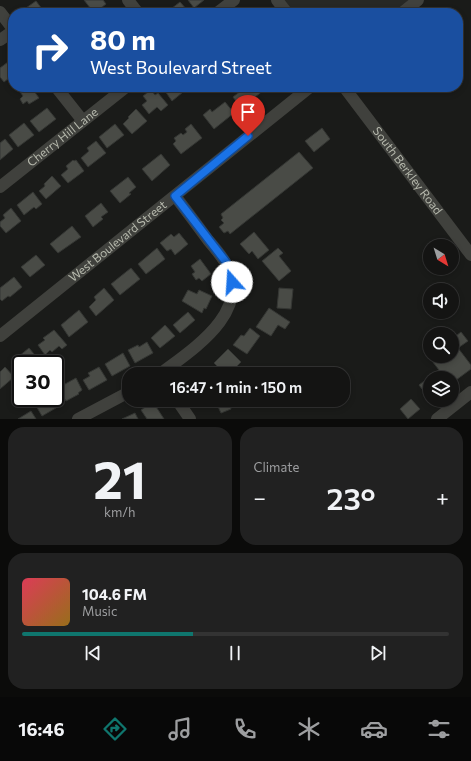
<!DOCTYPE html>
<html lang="en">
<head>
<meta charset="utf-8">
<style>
	body { margin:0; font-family:Commissioner,sans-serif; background:#212121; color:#f1f3f6; height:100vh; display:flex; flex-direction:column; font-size:15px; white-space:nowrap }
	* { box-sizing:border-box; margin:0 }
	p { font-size:13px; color:#9d9ea0 }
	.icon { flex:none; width:22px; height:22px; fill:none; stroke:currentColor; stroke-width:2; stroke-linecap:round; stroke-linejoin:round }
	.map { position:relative; height:419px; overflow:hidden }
	.panel { display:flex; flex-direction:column; gap:8px; padding:8px; background:#0b0b0a; flex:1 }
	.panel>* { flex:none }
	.hud { position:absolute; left:8px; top:8px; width:455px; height:84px; border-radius:16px; box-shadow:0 2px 6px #0003,0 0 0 1px #333; background:#1a4fa0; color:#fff; overflow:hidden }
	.needle { width:26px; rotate:142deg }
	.fabs { position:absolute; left:423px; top:239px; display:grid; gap:8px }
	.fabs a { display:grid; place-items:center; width:36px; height:36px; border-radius:50%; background:#141413; box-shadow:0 2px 6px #0003,0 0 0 1px #333; font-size:20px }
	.speed { position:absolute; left:12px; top:355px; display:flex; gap:8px; font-size:20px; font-weight:700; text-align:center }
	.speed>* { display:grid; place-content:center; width:52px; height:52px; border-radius:50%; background:#141413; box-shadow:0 2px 6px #0003,0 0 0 1px #333; line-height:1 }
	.speed .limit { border:2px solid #111; border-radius:6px; background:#fff; color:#111 }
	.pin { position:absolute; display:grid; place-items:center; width:34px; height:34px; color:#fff; margin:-41px -17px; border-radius:50% 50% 50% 0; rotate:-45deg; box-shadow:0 0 4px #0007 }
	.pin .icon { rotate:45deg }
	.me { position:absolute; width:44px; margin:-22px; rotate:341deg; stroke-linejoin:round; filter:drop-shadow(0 0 3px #0008) }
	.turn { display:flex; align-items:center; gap:14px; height:84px; padding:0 16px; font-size:18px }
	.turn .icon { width:52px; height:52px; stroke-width:2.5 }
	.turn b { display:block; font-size:28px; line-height:34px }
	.big { font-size:30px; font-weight:600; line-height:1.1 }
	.panel .widget { flex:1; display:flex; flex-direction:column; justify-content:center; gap:6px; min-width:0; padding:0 14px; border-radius:16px; background:#212121 }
	.panel .dial { align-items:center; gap:0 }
	.dial b { font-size:52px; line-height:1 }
	.song { display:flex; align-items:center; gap:12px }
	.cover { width:48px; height:48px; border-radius:6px; background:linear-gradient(135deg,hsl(350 70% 55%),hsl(40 70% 35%)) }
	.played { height:4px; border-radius:2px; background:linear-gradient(90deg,#0f766e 40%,#333 40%) }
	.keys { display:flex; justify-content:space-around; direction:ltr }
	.heat { display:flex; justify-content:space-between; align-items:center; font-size:22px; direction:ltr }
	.panel .tiles { flex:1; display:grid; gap:8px; grid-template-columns:1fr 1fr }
	.widget:last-child { grid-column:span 2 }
	.trip { position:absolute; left:122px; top:367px; width:228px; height:40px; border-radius:16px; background:#141413; box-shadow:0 2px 6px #0003,0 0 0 1px #333; font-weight:600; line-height:40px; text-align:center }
	.dock { display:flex; height:64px; justify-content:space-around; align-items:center; background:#080808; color:#9d9ea0 }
	.dock .icon { width:28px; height:28px }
	.dock .active { color:#0f766e }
	.dock b { font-size:18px; color:#f1f3f6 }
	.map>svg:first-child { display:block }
	.built { fill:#272825 }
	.building { fill:#494b46; stroke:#353734 }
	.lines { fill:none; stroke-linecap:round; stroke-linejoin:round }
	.minor { stroke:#40413d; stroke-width:12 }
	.route-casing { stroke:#114b97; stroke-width:10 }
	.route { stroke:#1a73e8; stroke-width:7 }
	.labels { text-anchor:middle; stroke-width:3; stroke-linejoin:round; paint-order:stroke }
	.street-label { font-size:12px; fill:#b6b9ad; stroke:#151614 }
</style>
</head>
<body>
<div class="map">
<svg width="471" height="419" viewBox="0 0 471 419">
	<rect width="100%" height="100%" fill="#1a1b19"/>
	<!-- built -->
	<path class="built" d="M277 0H418L402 13H287Z"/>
	<!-- building -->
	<path class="building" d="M84 0H103L106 4 94 13Z
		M188 0H204L194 8Z
		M36 1 45 13H30L26 8Z
		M180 2 188 11 186 13H163L166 10 167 12Z
		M12 61 13 75 4 82 0 77V68L8 62 9 64Z
		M20 87H31L39 98 29 104 27 101 23 104 20 99 23 96 18 89Z
		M170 87H187L188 88 172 101 165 91Z
		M246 87H262L264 90 241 108 233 97Z
		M151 90 155 95 158 93 168 105 161 111 157 107 149 114 142 105 147 101 143 96Z
		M225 102 234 113 214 129 203 115 210 109 212 112Z
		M47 108 56 119 39 132 30 121Z
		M136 109 147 121 132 134 123 124 129 118 128 117Z
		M24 123 34 135 18 147 9 135Z
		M115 124 124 135 107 148 99 137Z
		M191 124 202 138 181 154 173 144 176 141 174 138 181 133 183 135 187 132 185 129Z
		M322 128 330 139 314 152 305 141Z
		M5 139 13 149 0 160V143Z
		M96 141 106 153 88 167 81 158 89 151 87 148Z
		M299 152 313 168 230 234 228 231 224 233 219 227 224 223 221 220 223 218 221 214Z
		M161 154 170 165 152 181 142 169Z
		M73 160 74 161 76 160 84 171 68 183 61 175 68 169 66 166Z
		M52 176 61 186 46 199 39 191 45 186 44 184Z
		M128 177 136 187 129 193 131 194 120 203 110 191Z
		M33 192 42 204 36 209 34 207 24 215 17 205Z
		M101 203 108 212 101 217 103 219 93 227 85 216Z
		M11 208 21 221 6 233 0 226V222L5 218 3 215Z
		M72 226 81 237 58 253 50 244Z
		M254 232 269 250 258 259 252 251 249 254 240 244Z
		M179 233 188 244 175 255 171 249 167 251 160 243 171 234 174 237Z
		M157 248 165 259 146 274 138 264Z
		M278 248 283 253 279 256 291 271 279 281 262 261Z
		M36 255 45 265 30 277 21 267Z
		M200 259 211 274 202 281 199 278 196 280 192 274 195 272 191 266Z
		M131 268 140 279 120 295 111 284Z
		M14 277 22 287 10 297 8 296 2 301 0 299V288Z
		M104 288 114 300 96 316 89 307 96 300 94 297Z
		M279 288 293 289 291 309 277 308Z
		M188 290 197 294 199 290 212 296 206 309 204 308 202 313 182 301Z
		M269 308 290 322 285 329 278 325 271 336 256 327Z
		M79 310 88 322 69 337 61 325Z
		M188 312 195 320 180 333 173 325Z
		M165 325 175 336 160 348 151 338Z
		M250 328 260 336 247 354 233 345 241 335 244 336Z
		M54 330 67 345 62 349 59 346 52 352 50 350 45 355 38 345 45 340 43 338Z
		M461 332 468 341 458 348 471 365V369L452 383V378H430V397L429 398 419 385 439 370 429 357 452 356V339Z
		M147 342 153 353 135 363 128 350 138 345 139 347Z
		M29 348 39 360 34 364H21V375L13 366 20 360 18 357Z
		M228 349 241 362 233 370 230 367 224 373 214 363Z
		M123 353 130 366 112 376 105 364Z
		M5 367 14 377 0 389V372Z
		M99 367 107 380 89 390 83 380 90 376 88 373Z
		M76 378 82 390 78 393 79 394 66 401 58 388Z
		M55 395 61 405 42 416 35 404 44 398H55Z
		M411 399 420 409 408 419 400 409Z
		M215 400H228L231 409 221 413Z
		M153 402 164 419H147L141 410Z
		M31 411 36 419H18Z
		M135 413 138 419H122Z"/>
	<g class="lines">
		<!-- minor -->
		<g class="minor">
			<path d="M128 0 138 13"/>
			<path d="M277 0 287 13"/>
			<path d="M0 12 13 29"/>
			<path d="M217 13 234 0"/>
			<path d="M402 13 418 0"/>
			<path d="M0 40 13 31"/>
			<path d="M56 87 83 121"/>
			<path id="s1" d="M344 87 471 255"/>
			<path id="s2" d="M0 187 126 87"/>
			<path id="s3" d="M0 336 310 87"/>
			<path d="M160 374C193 349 254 311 225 262 220 254 214 247 208 240 197 225 186 210 175 196"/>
			<path d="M177 400 190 419"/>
			<path d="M78 419 129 392"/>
			<path d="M437 419 471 392"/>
		</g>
	</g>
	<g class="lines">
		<defs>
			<path id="route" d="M232 282 226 262 175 196 248 136"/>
		</defs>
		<!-- route casing -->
		<use href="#route" class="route-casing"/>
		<!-- route -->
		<use href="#route" class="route"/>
	</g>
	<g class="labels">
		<!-- street labels -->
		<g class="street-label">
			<text dy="4" stroke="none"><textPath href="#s2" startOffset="80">Cherry Hill Lane</textPath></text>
			<text dy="4" stroke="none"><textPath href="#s1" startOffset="105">South Berkley Road</textPath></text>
			<text dy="4" stroke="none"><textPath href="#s3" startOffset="151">West Boulevard Street</textPath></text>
		</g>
	</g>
</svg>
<div class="fabs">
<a><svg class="needle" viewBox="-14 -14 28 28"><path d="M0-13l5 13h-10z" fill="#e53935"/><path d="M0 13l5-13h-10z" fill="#9d9ea0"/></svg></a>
<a><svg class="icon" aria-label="sound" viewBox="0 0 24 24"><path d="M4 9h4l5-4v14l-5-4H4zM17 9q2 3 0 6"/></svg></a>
<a><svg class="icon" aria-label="search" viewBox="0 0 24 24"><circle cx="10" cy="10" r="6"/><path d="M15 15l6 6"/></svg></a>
<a><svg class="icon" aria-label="layers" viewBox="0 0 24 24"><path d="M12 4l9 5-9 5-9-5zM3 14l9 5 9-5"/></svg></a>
</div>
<div class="speed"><div class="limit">30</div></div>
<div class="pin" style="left:248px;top:136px;background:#d93025"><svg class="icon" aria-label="arrive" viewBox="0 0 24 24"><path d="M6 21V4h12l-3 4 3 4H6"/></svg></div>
<svg class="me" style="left:232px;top:282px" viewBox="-20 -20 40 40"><circle r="19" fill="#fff"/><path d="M0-13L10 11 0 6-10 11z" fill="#1a73e8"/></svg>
<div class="trip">16:47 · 1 min · 150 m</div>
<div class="hud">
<div class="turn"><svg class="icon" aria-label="right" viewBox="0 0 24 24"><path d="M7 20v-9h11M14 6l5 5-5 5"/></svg><div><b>80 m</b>West Boulevard Street</div></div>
</div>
</div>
<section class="panel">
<div class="tiles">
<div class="widget dial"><b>21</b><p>km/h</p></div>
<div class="widget"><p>Climate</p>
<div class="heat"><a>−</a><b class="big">23°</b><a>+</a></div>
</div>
<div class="widget">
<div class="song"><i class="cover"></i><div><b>104.6 FM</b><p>Music</p></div></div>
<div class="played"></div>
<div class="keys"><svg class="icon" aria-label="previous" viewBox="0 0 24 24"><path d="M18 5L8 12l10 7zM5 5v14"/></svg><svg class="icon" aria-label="pause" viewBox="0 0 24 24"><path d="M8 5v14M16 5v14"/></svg><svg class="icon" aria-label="next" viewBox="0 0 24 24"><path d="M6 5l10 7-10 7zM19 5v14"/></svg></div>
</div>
</div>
</section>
<nav class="dock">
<b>16:46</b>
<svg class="icon active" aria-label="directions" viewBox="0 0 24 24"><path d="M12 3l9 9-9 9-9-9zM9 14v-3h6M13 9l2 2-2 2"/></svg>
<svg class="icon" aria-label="music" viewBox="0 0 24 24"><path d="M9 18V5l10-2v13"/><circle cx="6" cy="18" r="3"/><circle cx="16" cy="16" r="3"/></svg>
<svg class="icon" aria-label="phone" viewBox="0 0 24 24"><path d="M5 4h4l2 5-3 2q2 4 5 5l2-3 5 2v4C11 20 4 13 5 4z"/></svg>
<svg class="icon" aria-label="climate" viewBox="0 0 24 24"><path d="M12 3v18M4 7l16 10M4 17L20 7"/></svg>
<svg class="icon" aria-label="car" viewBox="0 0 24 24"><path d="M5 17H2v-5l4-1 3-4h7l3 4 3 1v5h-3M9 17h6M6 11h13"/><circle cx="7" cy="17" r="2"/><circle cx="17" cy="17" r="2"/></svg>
<svg class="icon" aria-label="filters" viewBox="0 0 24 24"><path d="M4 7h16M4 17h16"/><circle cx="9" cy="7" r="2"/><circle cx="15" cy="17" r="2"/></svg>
</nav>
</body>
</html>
